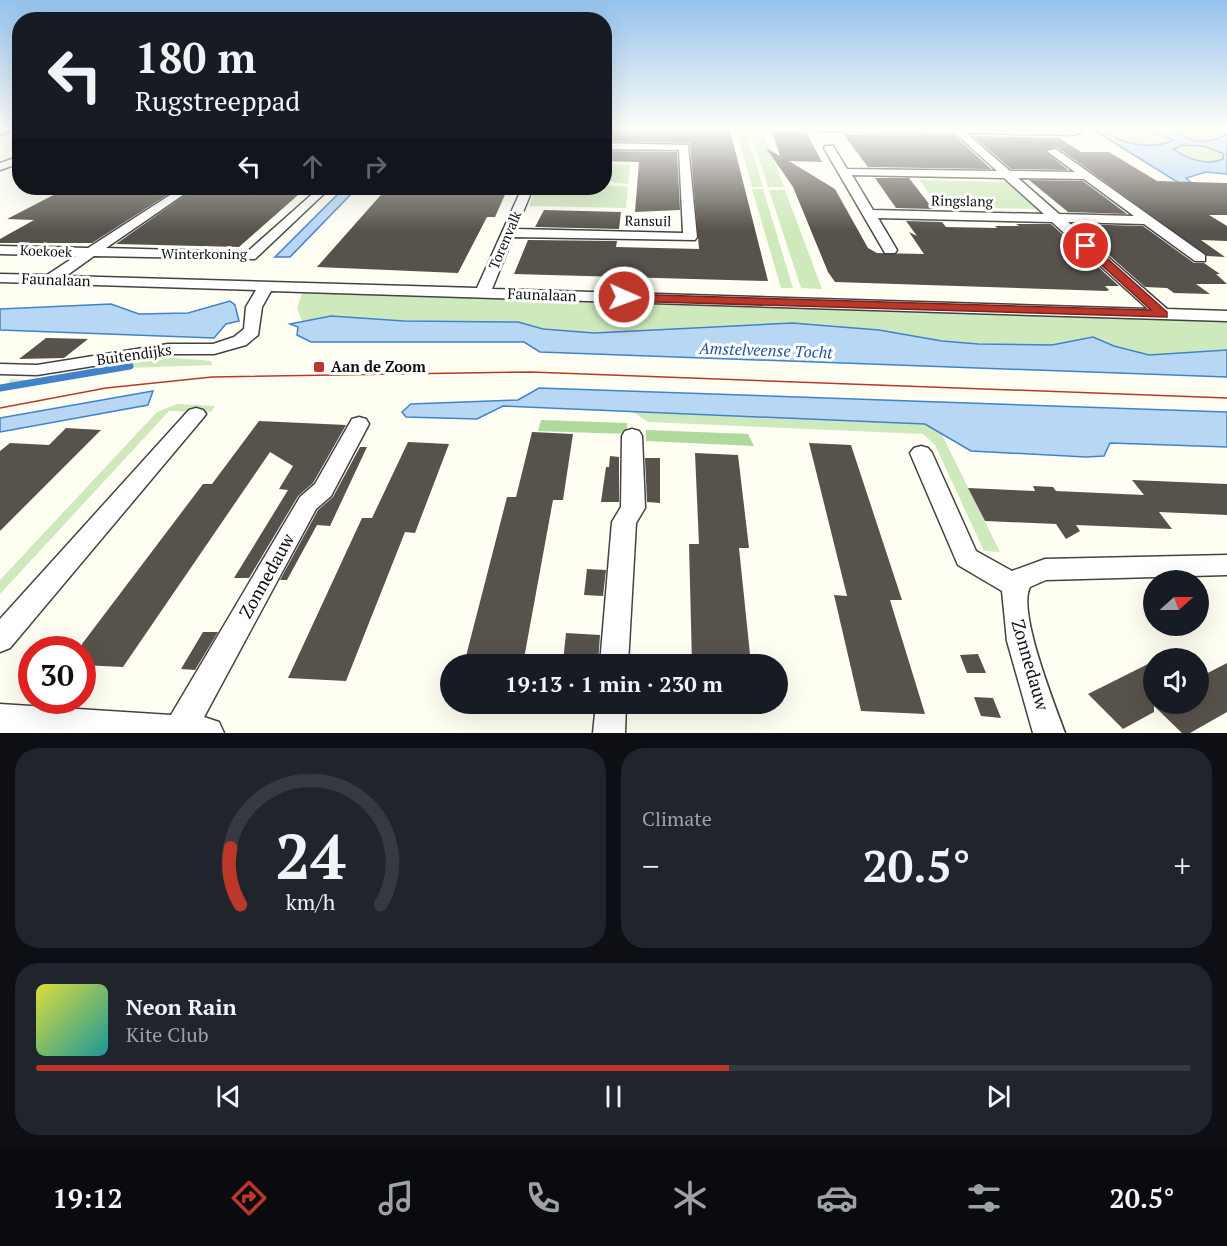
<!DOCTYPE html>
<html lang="en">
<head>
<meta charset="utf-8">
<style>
	body { margin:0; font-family:"PT Serif",serif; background:#20242c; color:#f1f3f6; height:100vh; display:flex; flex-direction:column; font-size:22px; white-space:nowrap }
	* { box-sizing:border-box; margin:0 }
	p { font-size:20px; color:#9ea1a6 }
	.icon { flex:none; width:33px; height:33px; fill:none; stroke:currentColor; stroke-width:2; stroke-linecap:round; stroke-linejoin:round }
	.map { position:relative; height:733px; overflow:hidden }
	.details { display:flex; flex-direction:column; gap:15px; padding:15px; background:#0d0f14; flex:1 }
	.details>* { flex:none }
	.banner { position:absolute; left:12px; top:12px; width:600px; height:183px; border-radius:24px; box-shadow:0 6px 24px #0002; background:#171b24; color:#f1f3f6; overflow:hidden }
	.needle { width:39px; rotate:69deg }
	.tools { position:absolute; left:1143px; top:570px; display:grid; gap:12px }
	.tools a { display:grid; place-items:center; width:66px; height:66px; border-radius:50%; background:#171b24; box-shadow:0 6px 24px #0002; font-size:30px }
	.speed { position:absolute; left:18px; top:636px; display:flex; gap:12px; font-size:30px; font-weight:700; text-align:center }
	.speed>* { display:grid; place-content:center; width:78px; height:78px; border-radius:50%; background:#171b24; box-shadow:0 6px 24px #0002; line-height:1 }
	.speed .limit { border:9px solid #d22; background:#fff; color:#111 }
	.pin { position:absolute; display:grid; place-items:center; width:51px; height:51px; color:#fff; margin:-26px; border:3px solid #fff; border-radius:50%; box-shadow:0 2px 6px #0007 }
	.me { position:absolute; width:66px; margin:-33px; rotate:92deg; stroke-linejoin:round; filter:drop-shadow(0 0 4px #0008) }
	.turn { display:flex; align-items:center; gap:21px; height:126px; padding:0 24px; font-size:27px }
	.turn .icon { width:78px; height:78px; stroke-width:2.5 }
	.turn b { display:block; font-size:42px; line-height:51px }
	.lanes { display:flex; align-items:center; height:57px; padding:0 24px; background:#0003; justify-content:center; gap:30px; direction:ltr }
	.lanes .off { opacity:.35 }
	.big { font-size:45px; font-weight:700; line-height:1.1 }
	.details .tile { flex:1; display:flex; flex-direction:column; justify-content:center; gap:9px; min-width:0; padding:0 21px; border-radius:24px; background:#20242c }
	.details .dial { align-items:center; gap:0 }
	.dial svg { height:156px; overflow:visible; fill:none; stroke:#363941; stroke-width:7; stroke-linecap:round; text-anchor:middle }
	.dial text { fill:#f1f3f6; stroke:none }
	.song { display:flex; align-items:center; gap:18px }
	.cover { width:72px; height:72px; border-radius:9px; background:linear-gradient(135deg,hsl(60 70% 55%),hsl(180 70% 35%)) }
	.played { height:6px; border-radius:3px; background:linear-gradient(90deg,#bd362a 60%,#363941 60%) }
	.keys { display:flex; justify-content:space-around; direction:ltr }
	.heat { display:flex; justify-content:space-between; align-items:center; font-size:33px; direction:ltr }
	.details .tiles { flex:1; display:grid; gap:15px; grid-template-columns:1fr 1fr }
	.tile:last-child { grid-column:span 2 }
	.trip { position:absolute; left:440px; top:654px; width:348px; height:60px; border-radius:30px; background:#171b24; box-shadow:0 6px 24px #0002; font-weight:700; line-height:60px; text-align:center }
	.menu { display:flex; height:96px; justify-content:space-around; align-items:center; background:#090b0e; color:#9ea1a6 }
	.menu .icon { width:42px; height:42px }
	.menu .active { color:#bd362a }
	.menu b { font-size:27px; color:#f1f3f6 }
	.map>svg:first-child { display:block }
	.green { fill:#cee9bc }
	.forest { fill:#b0d99c }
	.water { fill:#b8d7f5; stroke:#4182ca; stroke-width:1.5; fill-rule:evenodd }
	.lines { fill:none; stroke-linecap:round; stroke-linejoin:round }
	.stream-far1 { stroke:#4182ca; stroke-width:4 }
	.stream { stroke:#4182ca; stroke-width:7 }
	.building { fill:#58524c }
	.street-casing { stroke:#434343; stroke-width:3 }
	.street { fill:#fff; fill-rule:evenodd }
	.tram { stroke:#bd362a; stroke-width:1.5 }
	.route { fill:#bd362a; stroke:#7b231b; stroke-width:1.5 }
	.poi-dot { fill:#bd362a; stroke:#fff; stroke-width:2 }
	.labels { text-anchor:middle; stroke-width:6; stroke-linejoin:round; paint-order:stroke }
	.far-street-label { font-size:14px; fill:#101010; stroke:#fff }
	.street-label { font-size:15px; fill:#101010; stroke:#fff }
	.poi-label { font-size:15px; font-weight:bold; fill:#101010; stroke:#fff; text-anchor:start }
	.water-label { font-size:16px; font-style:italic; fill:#1b55a0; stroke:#fff }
	.near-street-label { font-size:18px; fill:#101010; stroke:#fff }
</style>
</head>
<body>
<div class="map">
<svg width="1227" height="733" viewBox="0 0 1227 733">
	<rect width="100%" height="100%" fill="#fffef3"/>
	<!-- green -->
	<path class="green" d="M1087 128H1227V171L1152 168Z
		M736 129H745L763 187H752Z
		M749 129H762L784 187H768Z
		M605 164 630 165 628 184 605 181Z
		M919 180 1010 182 1039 209 940 207Z
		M605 185 628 187 626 208 529 206 536 188H604Z
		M752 189H763L793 288H781Z
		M769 190H785L822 289 801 288Z
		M304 288 1227 316V350L1149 355 1114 346 1093 337 1052 345 978 344 942 341 879 330 792 323 594 333 543 329 518 322 404 321 331 316 302 321 297 308Z
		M163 357 211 361 212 365 126 368 6 388 10 379 28 380Z
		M177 404 215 406 211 412 169 411 0 594V580L157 412Z
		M633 412 925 424 941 433 1000 552 984 551 935 445 923 434 648 422Z"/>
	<!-- forest -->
	<path class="forest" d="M541 420 627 423V434L538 431Z
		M646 430 748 434 754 446 646 441Z"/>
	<!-- water -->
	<path class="water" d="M1091 128H1115L1108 131C1120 146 1157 149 1173 140L1154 131 1130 128H1188L1179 133C1193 145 1210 143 1226 135L1215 130 1191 128H1227V174L1206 172 1186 178 1227 213ZM1182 145 1204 146 1224 154 1223 159C1209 166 1185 159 1174 149Z
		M344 188H357L290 257H275Z
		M230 301 235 305 239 321 226 324 214 338 0 330V309L111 304 139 314 188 313Z
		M331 316 404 321 518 322 543 329 594 333 792 323 879 330 942 341 978 344 1052 345 1093 337 1114 346 1149 355 1227 350V377L540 352 524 342H311L297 335 298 327 290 324Z
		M539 388 1227 412V447L1110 443 1104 456 1086 457 971 451 925 424 503 406 477 419 406 417 402 412 411 404 518 400Z
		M153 391 148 405 0 432V418Z"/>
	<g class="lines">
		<!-- stream-far1 -->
		<path class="stream-far1" d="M0 135 19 128"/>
		<!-- stream -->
		<path class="stream" d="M0 388 130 366"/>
	</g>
	<!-- building -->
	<path class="building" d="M604 128 730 130 768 281 514 274 528 240 617 241 616 247 699 249 690 143 604 141Z
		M772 132H806L822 162 789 161 835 189 868 248 877 253 924 254 909 232 917 236 906 221 942 222 946 227 997 228 995 226H1019L1016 224H1051L1119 286H1105L1109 290 1107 291 835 282 828 272 793 187 766 148 780 156Z
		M843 134 954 135 991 169 868 167Z
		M973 136 1059 138 1081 152H1109L1157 181 1227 183V215H1209L1227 226V241L1201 240 1225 257 1207 256 1057 147 1045 151 1068 170 1011 169Z
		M604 151 677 152 680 210 635 212 639 162 604 161Z
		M875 178H909L933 209 896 208Z
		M1029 180 1083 181 1127 214 1068 212Z
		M67 188H178L92 243H0V239L34 220 7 219Z
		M195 188H306L239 247 116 244Z
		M387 188H508L495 217H487L458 273 317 267Z
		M544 210 621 212 619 229 535 227Z
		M1074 224 1143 226 1194 263H1204L1220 274H1216L1227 284H1196L1210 294 1174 293 1167 288 1145 287Z
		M46 338H49L88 339 64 358 19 359Z
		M259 421 346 425 313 483 298 496 249 578H234L288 490 279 489 293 466 270 452 123 667 82 665V644L203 484H212Z
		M66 428 101 430 0 531V451L10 443 49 445Z
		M532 432 573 434 563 500H553L523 664H464L507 497H516Z
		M408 442 449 444 415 533 405 532 346 681 288 678 362 518H372Z
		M809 443 851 445 902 600H890L925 714 861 711 834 595 847 596Z
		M360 447H367L330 526 317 525 287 580H280L318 510 333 497Z
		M695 453 738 455 749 548H739L751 664H692L689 544H699Z
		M610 456 619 457V502H601L606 467H609Z
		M645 458H660V503L647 502Z
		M1132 480 1227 484V515L1159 512 1172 529 1076 525 1080 531 1066 539 1056 524 985 521 968 488 1035 491 1033 486 1053 487 1056 491 1144 495Z
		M587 569 606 570 603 596 584 595Z
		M203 632H218L195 670 181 669Z
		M566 633 600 635 598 664 563 662Z
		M978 654 986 673H967L960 655Z
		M1154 661V704H1198V678L1227 663V712L1190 733H1182L1154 706V712L1123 729 1088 694Z
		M974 697 993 698 1001 718 981 716Z"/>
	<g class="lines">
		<defs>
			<path id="street" d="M808 128H1081V132L1074 135 966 133 1010 171 1075 172 1047 151 1056 149 1205 255V261H1195L1144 224 1068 222 1167 309 1227 311V321L271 291 262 307 258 335 246 345 214 354H168L37 375 0 374V364L37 365 168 344H213L234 337 244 329 246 307 256 290 0 282V274L47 275 76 256 0 254V246L88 248 181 188H193L106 248 247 252 319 188H330L255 259 94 256 66 276 477 288 522 188H533L516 229 683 233 679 150 604 149V143L688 145 697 237 695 240 513 237 492 289 1148 309 1052 222 878 218 897 250 895 253H885L824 148 825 146H833L847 169 997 171 955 133 813 131ZM852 175 1004 178 1044 214 873 210ZM1018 178 1084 179 1134 216 1059 214Z
				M20 156V163L0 170V163Z
				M196 408 203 410 206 414 203 418 10 648 0 652V619L189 410Z
				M359 417 366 419 369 424 331 496 316 509 204 717 219 722 224 733H0V704L171 715 300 497 315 484 352 419Z
				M632 429 639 431 642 436 645 508 636 523 628 664H600L612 522 621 507 622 436 625 431Z
				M921 446 928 448 932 453 976 551 1012 571 1045 559 1227 555V575L1046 580 1030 587C1017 611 1055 705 1065 733H1033L1007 641 1002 591 958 565 910 453 914 448Z
				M596 704H626L625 733H593Z"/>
		</defs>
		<!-- street casing -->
		<use href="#street" class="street-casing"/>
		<!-- street -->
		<use href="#street" class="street"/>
		<!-- tram -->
		<path class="tram" d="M0 408 106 388 212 377 531 372 1227 398"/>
	</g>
	<!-- sky -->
	<linearGradient id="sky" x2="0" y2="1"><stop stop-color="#95c2ed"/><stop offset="0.56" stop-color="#fffffa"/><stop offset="1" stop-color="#fffffa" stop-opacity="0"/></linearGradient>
	<rect width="1227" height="230" fill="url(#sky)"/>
	<!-- route -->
	<path class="route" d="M1083 243H1090L1167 312V317L624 301 618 297 624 294 1151 310 1083 248Z"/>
	<!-- markers -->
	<rect class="poi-dot" x="313" y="361" width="12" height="12" rx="3"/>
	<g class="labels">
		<!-- far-street labels -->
		<g class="far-street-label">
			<text transform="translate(962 201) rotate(1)" y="5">Ringslang</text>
			<text transform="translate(648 221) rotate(1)" y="5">Ransuil</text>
			<text transform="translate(505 240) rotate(-67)" y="5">Torenvalk</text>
			<text transform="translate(46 251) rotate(2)" y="5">Koekoek</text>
			<text x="204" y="259">Winterkoning</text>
		</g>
		<!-- street labels -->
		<g class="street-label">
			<text transform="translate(56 280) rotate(2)" y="5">Faunalaan</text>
			<text transform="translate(542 295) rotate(2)" y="5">Faunalaan</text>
			<text transform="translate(134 355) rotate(-8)" y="5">Buitendijks</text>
		</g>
		<!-- poi labels -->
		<g class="poi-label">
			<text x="331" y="372">Aan de Zoom</text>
		</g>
		<!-- water labels -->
		<g class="water-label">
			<text transform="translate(766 350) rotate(2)" y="6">Amstelveense Tocht</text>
		</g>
		<!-- near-street labels -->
		<g class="near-street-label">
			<text transform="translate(267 576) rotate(-61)" y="6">Zonnedauw</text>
			<text transform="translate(1030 665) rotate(74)" y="6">Zonnedauw</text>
		</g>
	</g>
</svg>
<div class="tools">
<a><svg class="needle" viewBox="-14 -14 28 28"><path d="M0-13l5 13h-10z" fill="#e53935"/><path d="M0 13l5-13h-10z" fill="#9ea1a6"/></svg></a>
<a><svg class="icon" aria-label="sound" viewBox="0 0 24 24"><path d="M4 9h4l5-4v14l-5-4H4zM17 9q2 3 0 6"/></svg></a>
</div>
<div class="speed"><div class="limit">30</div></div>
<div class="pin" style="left:1086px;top:246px;background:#d93025"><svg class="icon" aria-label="arrive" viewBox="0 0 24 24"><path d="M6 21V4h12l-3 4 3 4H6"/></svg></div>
<svg class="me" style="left:624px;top:297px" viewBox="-20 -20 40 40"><circle r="17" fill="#bd362a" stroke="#fff" stroke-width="3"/><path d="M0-11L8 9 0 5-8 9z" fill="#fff"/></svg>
<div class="trip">19:13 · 1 min · 230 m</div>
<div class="banner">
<div class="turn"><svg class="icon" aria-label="left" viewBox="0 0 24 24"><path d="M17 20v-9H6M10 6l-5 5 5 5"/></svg><div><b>180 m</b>Rugstreeppad</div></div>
<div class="lanes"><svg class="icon" aria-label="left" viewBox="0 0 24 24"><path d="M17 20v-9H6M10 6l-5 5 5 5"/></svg><svg class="icon off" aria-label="ahead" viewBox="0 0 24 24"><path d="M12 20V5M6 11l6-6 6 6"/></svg><svg class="icon off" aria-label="right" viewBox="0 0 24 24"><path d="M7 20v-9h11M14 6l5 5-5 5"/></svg></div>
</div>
</div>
<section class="details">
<div class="tiles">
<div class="tile dial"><svg viewBox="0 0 100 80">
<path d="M14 69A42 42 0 1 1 86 69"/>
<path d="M14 69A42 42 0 0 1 9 40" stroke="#bd362a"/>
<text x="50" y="56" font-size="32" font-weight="700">24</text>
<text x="50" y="72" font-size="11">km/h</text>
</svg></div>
<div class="tile"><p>Climate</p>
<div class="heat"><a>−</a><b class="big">20.5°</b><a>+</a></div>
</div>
<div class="tile">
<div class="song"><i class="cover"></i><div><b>Neon Rain</b><p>Kite Club</p></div></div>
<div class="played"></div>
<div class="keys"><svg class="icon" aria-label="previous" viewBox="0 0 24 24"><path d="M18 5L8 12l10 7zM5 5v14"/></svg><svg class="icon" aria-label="pause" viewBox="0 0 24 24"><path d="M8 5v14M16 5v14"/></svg><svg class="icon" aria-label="next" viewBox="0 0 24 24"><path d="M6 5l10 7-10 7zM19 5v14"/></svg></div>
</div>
</div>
</section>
<nav class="menu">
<b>19:12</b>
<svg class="icon active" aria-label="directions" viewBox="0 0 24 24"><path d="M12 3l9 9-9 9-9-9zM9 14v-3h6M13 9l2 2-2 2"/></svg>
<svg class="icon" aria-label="music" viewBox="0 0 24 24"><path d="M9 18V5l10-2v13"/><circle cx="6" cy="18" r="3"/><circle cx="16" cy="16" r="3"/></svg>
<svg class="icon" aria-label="phone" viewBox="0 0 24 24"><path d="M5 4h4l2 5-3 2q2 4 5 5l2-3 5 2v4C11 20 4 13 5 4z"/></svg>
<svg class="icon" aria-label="climate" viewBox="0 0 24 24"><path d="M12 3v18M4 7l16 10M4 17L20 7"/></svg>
<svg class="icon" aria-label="car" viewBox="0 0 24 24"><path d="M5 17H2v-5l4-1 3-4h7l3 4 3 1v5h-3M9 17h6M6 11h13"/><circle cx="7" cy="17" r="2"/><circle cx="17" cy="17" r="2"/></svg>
<svg class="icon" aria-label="filters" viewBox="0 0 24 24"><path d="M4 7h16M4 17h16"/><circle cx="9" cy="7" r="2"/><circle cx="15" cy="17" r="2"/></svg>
<b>20.5°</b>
</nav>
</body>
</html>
